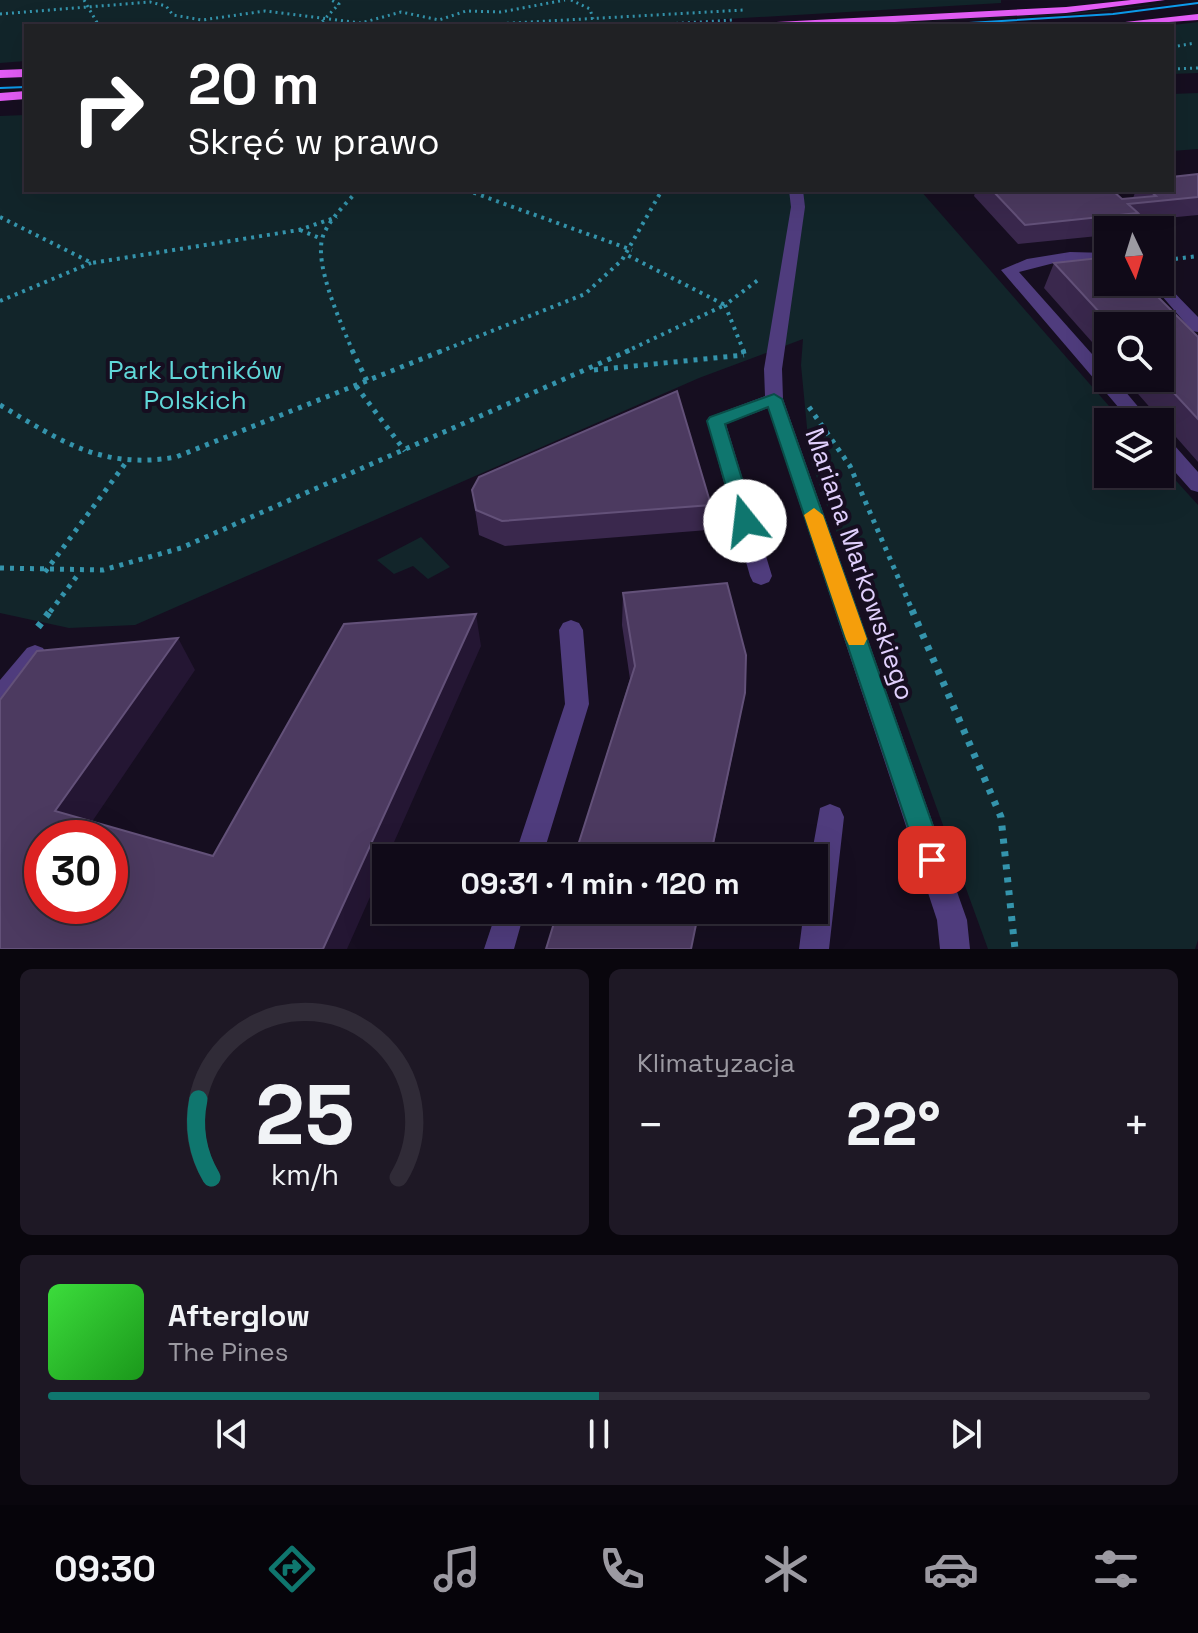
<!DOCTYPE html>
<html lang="pl">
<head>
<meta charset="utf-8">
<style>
	body { margin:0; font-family:"Space Grotesk",sans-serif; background:#1e1825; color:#f1f3f6; height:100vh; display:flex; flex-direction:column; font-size:30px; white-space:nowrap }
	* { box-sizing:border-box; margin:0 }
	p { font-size:26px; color:#9c9aa2 }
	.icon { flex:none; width:44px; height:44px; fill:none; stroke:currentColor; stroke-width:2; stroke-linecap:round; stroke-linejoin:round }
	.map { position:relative; height:949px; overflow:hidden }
	.side { display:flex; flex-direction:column; gap:20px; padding:20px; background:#09060d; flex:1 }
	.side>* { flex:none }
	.top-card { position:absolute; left:24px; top:24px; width:1150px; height:168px; border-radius:0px; box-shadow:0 8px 32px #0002,0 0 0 2px #302b37; background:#202124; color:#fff; overflow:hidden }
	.needle { width:52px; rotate:176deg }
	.fabs { position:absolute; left:1094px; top:216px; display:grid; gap:16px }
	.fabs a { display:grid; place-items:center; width:80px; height:80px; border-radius:0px; background:#100a18; box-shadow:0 8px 32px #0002,0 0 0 2px #302b37; font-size:40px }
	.speed { position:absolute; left:24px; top:820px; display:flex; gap:16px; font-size:40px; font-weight:700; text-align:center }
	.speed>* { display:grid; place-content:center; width:104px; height:104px; border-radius:50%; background:#100a18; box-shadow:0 8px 32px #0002,0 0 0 2px #302b37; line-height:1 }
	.speed .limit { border:12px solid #d22; background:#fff; color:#111 }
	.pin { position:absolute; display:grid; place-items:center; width:68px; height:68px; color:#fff; margin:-34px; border-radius:16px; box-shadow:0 4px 12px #0006 }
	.me { position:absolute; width:88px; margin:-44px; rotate:344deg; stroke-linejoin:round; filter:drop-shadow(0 0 6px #0008) }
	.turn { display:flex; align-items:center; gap:28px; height:168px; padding:0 32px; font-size:36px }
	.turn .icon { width:104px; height:104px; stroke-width:2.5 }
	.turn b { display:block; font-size:56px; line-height:68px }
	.big { font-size:60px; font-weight:600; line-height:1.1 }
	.side .tile { flex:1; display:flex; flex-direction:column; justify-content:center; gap:12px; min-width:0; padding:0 28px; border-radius:12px; background:#1e1825 }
	.side .dial { align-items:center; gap:0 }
	.dial svg { height:208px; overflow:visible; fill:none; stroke:#302b37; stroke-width:7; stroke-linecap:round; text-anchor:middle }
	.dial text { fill:#f1f3f6; stroke:none }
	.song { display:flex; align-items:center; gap:24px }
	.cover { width:96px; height:96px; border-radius:12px; background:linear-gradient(135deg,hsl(120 70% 55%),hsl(120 70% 35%)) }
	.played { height:8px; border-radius:4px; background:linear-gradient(90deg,#0f766e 50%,#302b37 50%) }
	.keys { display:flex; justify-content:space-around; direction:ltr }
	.heat { display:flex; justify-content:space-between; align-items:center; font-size:44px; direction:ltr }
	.side .tiles { flex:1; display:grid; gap:20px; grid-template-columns:1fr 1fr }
	.tile:last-child { grid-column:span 2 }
	.trip { position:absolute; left:372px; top:844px; width:456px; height:80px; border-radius:0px; background:#100a18; box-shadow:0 8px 32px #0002,0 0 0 2px #302b37; font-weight:600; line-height:80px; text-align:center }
	.tab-bar { display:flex; height:128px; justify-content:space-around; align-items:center; background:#06040a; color:#9c9aa2 }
	.tab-bar .icon { width:56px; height:56px }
	.tab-bar .active { color:#0f766e }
	.tab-bar b { font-size:36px; color:#f1f3f6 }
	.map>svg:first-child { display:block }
	.green { fill:#12252a }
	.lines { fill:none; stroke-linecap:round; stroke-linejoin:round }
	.path-far3 { stroke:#3494ac; stroke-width:3; stroke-dasharray:2 4; stroke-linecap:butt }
	.path-far2 { stroke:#3494ac; stroke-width:4; stroke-dasharray:3 5; stroke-linecap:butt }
	.path-far1 { stroke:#3494ac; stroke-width:5; stroke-dasharray:4 6; stroke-linecap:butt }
	.path { stroke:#3494ac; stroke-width:7; stroke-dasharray:5 8; stroke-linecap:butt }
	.minor { fill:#4f3c7d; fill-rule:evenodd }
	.major { fill:#e55df7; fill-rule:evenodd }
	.tram { stroke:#0c9bec; stroke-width:2 }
	.wall { fill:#3a284d }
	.shaded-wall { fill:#241633 }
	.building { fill:#4c3a60; stroke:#635179; stroke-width:2; fill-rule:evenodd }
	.route { fill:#0f766e; stroke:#0a4d48; stroke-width:2 }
	.slow { fill:#f59e0b }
	.labels { text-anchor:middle; stroke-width:8; stroke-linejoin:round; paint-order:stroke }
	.park-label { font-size:26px; fill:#60d7d8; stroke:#160e20 }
	.street-label { font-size:26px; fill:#e1d0fd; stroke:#160e20 }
</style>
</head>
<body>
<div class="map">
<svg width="1198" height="949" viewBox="0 0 1198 949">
	<rect width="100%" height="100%" fill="#160e20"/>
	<!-- green -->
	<path class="green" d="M0 0H1001V3L605 26H26V61L0 63Z
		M1198 0 1078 14 834 26 1065 14Z
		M1198 22V73L1172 74V26H1165Z
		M1198 93V149L1172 151V94Z
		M26 115V190H920L1123 422H1108V474H1160V463L1198 505V940L1195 949H988L810 459 801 365 803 339 699 378 135 625 69 628 0 613V116Z
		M421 537 450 567 428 579 413 566 394 574 377 560Z"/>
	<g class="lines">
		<!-- path-far3 -->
		<path class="path-far3" d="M84 0 99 26
			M571 0 590 9 593 19
			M0 14 150 2 166 6 173 15 202 20 265 11 361 23 401 12 439 20 466 11 501 12 565 0
			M318 26 339 4 331 0
			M459 26 744 10
			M634 26 733 20
			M1172 47 1195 43
			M1172 69 1198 68"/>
		<!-- path-far2 -->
		<path class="path-far2" d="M466 190 632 250
			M0 217 92 263 299 230 337 217
			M300 230 322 239
			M1167 260 1198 256
			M0 301 91 263
			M353 352C342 325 313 264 323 236 330 218 346 204 358 190
			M439 352 585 294 622 260 662 190
			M625 352 725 305 627 255
			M744 352 725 305 758 280"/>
		<!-- path-far1 -->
		<path class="path-far1" d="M352 350 367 381
			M743 350 745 357
			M594 370 744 355
			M356 386 405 451
			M0 405C61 441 102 470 176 457L444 350
			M809 407 850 466 913 612
			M0 568 103 570 181 548 630 350
			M45 572 125 464
			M50 612 80 572"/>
		<!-- path -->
		<path class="path" d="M912 610 1001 817 1015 949
			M38 627 51 610"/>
		<!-- minor -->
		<path class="minor" d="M789 190H803L805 207 782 369 783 399 967 920 970 949H940L937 920 768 408 726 424 772 576 769 582 761 585 753 582 750 576 707 421 709 417 765 396 764 369 791 207Z
			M1070 252 1108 253V263L1058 262 1019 272 1108 372V378H1114L1151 422H1131L1001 270 1027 259Z
			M1160 278 1198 317V332L1192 331 1150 282H1160Z
			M1160 435 1167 437 1198 472V492L1191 490 1160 455Z
			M571 620 579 623 583 630 589 704 542 858H514L565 704 559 630 563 623Z
			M35 645 43 648 47 655 43 662 9 706 0 709V680L27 648Z
			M830 804 840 808 844 817 829 949H799L804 910H814V858H811L820 808Z
			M497 910H525L514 949H484Z"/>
		<!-- major -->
		<path class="major" d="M1131 0H1165L1066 13 819 26H752L757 23 1066 7Z
			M1198 14V20L1111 26 1116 23Z
			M26 69V77L0 78V70Z
			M26 91V99L0 101V93Z"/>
		<!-- tram -->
		<path class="tram" d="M920 26 1113 14 1198 3
			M0 88 26 87"/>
	</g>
	<!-- wall -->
	<path class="wall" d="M1198 174V215L1135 221 1131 230H1108V235L1018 244 974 196 976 190H1112L1122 199 1133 198 1136 190H1172Z
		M1054 263 1198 337V462L1124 378H1160V326H1108V360L1044 288Z
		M472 490 711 505 708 530 505 546 479 535Z
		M623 593 739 724 711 858H574L630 679 622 625Z"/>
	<!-- shaded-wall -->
	<path class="shaded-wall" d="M476 614 481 646 387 858H386V861L347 949H323Z
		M178 638 195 670 81 838 55 811Z"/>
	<!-- building -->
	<path class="building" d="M1198 174V197L1128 204 1138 213 1025 225 992 190H1112L1122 199 1156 196 1149 190H1172V177Z
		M1108 257V282H1143L1198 337V419L1160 378V326H1112L1054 263Z
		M677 391 711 505 502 521 476 510 472 490 479 477Z
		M727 583 746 655 745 693 710 858H574L635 666 623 593Z
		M476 614 323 949H0V700L37 651 178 638 55 811 213 856 344 624ZM42 838H110V906H42Z
		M558 910H699L691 949H546Z"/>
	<!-- route -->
	<path class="route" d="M774 394 782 399 945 860 941 869 932 873 923 869 919 860 768 407 725 424 755 521 745 528 736 521 707 421 710 417Z"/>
	<!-- slow -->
	<path class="slow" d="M814 508 823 515 867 639 864 645H849L846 639 804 515Z"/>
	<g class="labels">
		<!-- park labels -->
		<g class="park-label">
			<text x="195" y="379">Park Lotników<tspan x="195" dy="30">Polskich</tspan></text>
		</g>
		<!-- street labels -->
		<g class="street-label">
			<text transform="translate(860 564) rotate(71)" y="9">Mariana Markowskiego</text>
		</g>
	</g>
</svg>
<div class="fabs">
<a><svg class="needle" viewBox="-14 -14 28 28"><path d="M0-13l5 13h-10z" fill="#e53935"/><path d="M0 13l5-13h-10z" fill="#9c9aa2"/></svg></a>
<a><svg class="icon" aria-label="search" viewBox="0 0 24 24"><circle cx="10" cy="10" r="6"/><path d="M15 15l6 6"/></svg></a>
<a><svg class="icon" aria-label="layers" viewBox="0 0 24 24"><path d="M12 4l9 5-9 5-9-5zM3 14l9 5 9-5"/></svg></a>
</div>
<div class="speed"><div class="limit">30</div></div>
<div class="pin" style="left:932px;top:860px;background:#d93025"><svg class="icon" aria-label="arrive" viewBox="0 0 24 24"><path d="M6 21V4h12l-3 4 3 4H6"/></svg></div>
<svg class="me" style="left:745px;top:521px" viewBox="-20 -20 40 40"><circle r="19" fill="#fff"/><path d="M0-13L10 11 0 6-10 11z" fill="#0f766e"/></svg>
<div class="trip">09:31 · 1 min · 120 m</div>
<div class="top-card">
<div class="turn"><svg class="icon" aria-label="right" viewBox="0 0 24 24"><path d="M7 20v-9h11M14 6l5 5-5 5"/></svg><div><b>20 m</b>Skręć w prawo</div></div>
</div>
</div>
<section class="side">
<div class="tiles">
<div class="tile dial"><svg viewBox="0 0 100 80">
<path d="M14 69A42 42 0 1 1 86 69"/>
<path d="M14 69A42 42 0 0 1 9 39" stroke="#0f766e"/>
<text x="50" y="56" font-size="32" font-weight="700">25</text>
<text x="50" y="72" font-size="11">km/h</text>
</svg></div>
<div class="tile"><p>Klimatyzacja</p>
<div class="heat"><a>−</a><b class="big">22°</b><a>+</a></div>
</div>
<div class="tile">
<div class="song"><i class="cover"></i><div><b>Afterglow</b><p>The Pines</p></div></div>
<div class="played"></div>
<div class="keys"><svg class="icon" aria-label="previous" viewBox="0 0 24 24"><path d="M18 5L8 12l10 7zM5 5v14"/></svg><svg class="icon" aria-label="pause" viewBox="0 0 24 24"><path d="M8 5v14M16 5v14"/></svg><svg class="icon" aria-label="next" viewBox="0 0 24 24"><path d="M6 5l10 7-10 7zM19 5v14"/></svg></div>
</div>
</div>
</section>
<nav class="tab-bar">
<b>09:30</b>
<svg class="icon active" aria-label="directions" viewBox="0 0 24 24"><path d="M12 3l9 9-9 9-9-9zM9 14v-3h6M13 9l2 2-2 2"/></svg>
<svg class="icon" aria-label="music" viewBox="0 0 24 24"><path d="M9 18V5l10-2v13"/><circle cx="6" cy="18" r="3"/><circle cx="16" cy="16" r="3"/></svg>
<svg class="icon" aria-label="phone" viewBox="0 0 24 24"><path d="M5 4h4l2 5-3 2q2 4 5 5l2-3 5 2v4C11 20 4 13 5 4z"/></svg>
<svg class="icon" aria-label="climate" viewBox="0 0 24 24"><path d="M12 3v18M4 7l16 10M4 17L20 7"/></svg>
<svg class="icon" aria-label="car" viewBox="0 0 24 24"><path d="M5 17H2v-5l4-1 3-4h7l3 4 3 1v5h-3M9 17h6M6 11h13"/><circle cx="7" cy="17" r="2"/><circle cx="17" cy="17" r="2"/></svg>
<svg class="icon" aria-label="filters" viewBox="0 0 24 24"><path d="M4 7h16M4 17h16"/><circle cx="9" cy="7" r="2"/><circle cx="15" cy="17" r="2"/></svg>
</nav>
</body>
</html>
